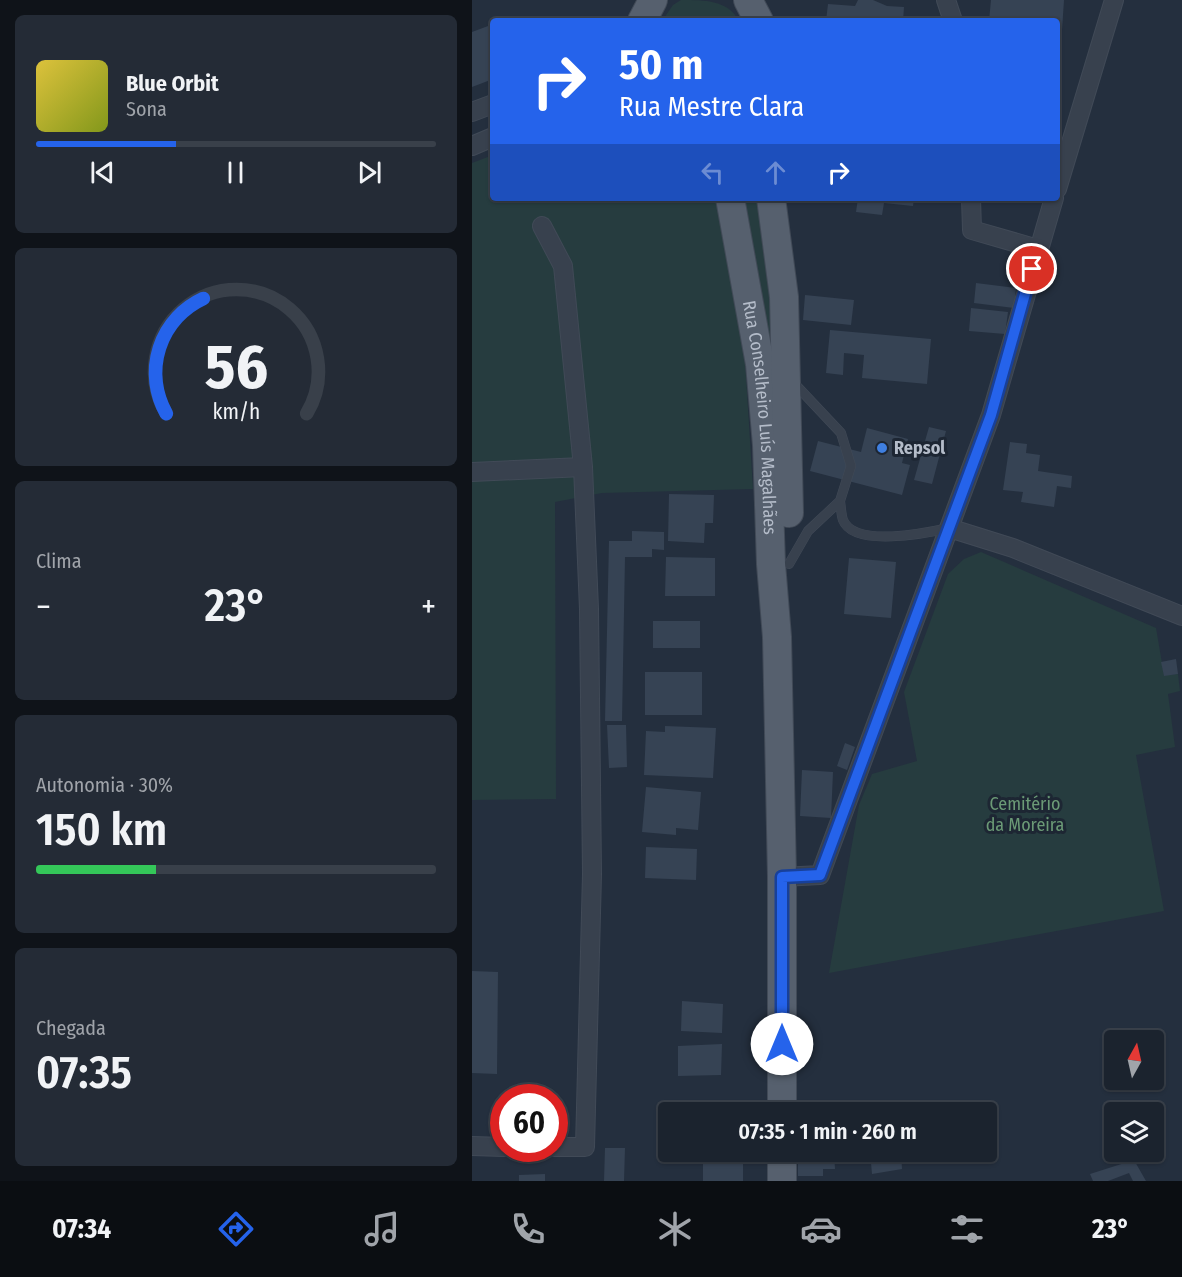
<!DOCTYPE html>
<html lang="pt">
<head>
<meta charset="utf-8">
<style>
	body { margin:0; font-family:"Fira Sans Condensed",sans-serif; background:#242b36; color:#f1f3f6; height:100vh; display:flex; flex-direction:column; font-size:22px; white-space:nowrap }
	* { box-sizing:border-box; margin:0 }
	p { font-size:20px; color:#a0a4aa }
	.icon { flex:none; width:33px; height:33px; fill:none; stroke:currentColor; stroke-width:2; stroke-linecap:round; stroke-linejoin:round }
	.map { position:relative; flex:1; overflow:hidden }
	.side { display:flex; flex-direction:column; gap:15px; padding:15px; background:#0f1319; width:472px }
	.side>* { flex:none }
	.guide { position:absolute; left:18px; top:18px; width:570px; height:183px; border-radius:6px; box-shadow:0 2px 4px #0004,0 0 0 2px #39404a; background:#2563eb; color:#fff; overflow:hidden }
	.needle { width:39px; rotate:8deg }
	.buttons { position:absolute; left:632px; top:1030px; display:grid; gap:12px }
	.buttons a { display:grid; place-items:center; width:60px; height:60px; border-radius:6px; background:#1b232e; box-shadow:0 2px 4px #0004,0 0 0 2px #39404a; font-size:30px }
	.speed { position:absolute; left:18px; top:1084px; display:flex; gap:12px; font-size:30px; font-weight:700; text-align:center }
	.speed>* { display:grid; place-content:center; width:78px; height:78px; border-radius:50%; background:#1b232e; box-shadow:0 2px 4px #0004,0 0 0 2px #39404a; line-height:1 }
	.speed .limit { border:9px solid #d22; background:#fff; color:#111 }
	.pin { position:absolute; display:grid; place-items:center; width:51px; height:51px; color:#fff; margin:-26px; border:3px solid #fff; border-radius:50%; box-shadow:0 2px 6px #0007 }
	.me { position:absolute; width:66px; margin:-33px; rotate:0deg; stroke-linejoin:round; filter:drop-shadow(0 0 4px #0008) }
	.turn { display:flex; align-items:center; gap:21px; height:126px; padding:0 30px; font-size:27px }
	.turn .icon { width:78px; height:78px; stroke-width:2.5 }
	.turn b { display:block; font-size:42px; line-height:51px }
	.lanes { display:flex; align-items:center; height:57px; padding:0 30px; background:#0003; justify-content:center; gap:30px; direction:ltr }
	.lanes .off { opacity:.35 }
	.big { font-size:45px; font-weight:600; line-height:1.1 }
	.side .card { flex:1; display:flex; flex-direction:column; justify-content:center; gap:9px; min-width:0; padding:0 21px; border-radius:9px; background:#242b36 }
	.side .dial { align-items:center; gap:0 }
	.dial svg { height:156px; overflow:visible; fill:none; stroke:#39404a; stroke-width:7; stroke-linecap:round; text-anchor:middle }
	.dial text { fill:#f1f3f6; stroke:none }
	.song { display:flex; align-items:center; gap:18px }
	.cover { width:72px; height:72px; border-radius:9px; background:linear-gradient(135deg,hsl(50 70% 55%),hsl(70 70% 35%)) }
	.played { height:6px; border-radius:3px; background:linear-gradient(90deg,#2563eb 35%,#39404a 35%) }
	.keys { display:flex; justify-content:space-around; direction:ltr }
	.heat { display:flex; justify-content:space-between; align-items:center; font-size:33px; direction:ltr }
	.charge { height:9px; border-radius:4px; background:linear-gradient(90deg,#34c759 30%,#39404a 0) }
	.trip { position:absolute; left:186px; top:1102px; width:339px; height:60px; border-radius:6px; background:#1b232e; box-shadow:0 2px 4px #0004,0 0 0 2px #39404a; font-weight:600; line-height:60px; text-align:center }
	.tab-bar { display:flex; height:96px; justify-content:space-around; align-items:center; background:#0b0e12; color:#a0a4aa }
	.tab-bar .icon { width:42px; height:42px }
	.tab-bar .active { color:#2563eb }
	.tab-bar b { font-size:27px; color:#f1f3f6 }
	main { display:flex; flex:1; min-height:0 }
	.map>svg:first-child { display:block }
	.green { fill:#263c3f }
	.building { fill:#364354 }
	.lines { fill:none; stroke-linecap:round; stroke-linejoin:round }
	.lane-casing { stroke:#414a57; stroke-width:10 }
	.street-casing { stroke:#414a57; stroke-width:20 }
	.primary-casing { stroke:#414a57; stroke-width:30 }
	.lane { stroke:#38414e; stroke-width:9 }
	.street { stroke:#38414e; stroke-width:18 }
	.primary { stroke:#56606e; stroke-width:28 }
	.route-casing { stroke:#184099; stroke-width:15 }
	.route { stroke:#2563eb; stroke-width:10 }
	.shop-dot { fill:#3f7fe0; stroke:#1d2633; stroke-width:2 }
	.labels { text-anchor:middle; stroke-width:6; stroke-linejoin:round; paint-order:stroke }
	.street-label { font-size:18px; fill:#b4bcc9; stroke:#1d2633 }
	.poi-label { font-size:18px; font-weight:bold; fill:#b4bcc9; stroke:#1d2633; text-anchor:start }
	.park-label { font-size:18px; fill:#6b9a76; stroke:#1d2633 }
</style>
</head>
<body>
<main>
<section class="side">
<div class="card">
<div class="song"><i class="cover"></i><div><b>Blue Orbit</b><p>Sona</p></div></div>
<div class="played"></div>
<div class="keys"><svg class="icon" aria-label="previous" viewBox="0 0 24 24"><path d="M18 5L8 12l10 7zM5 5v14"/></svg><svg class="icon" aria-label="pause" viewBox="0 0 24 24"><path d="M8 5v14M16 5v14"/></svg><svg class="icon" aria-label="next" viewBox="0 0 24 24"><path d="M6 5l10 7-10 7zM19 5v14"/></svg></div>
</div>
<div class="card dial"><svg viewBox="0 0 100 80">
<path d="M14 69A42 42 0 1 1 86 69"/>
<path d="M14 69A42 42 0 0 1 33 10" stroke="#2563eb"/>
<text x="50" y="56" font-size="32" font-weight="700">56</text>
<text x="50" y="72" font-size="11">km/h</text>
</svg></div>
<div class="card"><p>Clima</p>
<div class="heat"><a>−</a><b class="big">23°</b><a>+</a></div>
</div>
<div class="card"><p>Autonomia · 30%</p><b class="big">150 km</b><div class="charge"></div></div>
<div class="card"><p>Chegada</p><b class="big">07:35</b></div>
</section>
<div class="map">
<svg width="710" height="1181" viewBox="0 0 710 1181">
	<rect width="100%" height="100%" fill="#242f3e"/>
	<!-- green -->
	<path class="green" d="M209 0C233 0 256 0 267 21H190L201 5Z
		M21 155V198H243L269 295 281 489 130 493 83 502 84 799 0 800V163Z
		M266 198H285L300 320 301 405Z
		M509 552 684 628 692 675 706 674 708 691 696 694 703 747 664 755 692 911 357 973 387 805 400 774 445 761 432 692 476 574 492 559Z"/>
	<!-- building -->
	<path class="building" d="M386 0H401L415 6 432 7 431 21H354L356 4 383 6Z
		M519 0H592L589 45H585V21H517Z
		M16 26 21 39V79L0 87V32Z
		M386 198H442L441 206 412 203 410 215 384 212Z
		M504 283 544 288 542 308 502 303Z
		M333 295 382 300 379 325 331 320Z
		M499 308 536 312 533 334 497 331Z
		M358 330 459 339 455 384 390 378 392 355 372 353 371 375 354 373Z
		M457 427 474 431 460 484 442 480Z
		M395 428 436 439 430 463 438 465 430 495 338 471 346 441 389 452Z
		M538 442 555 444 554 453 568 455 566 471 600 476 599 488 585 486 582 507 549 502 551 492 531 490Z
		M197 494 242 495 241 523H233L232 543 196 541Z
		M160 531 192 532V550L180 549V557H153L150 721H133L137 541H160Z
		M194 557 243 558V596H193Z
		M377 558 424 562 419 618 372 614Z
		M181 621H228V648H181Z
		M704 659 706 674 692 676 689 662Z
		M173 672H230V715H173Z
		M135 725H154L155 767 137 768Z
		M193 726 244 728 241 778 172 775 174 731 193 732Z
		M373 743 383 747 375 770 365 766Z
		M330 770 361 772 359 818 328 816Z
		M174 787 229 792 226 830 204 828V835L170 832Z
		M174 847 225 849 224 880 173 878Z
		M0 971 26 972 25 1074 0 1073Z
		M210 1001 251 1004 250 1033 209 1031Z
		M250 1044 249 1075 206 1076V1046Z
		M425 1104 426 1113H389V1109Z
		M133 1148H153L152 1181H132Z
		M326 1152H362L363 1169H351V1176H326Z
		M398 1152H429L430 1169 400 1174Z
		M662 1160 674 1181H661L657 1173 636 1181H621L618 1174Z
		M231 1163 271 1164V1181H231Z
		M73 1174V1181H47V1175Z"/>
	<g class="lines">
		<defs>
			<path id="lane" d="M368 501C369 507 369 514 371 520 382 548 455 533 477 528
				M317 564 336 531 368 501 379 466 369 433 321 382"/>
			<path id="street" d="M474 0 481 21
				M0 112 21 104
				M0 146 21 137
				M585 189 642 0
				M499 198 500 230 566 249
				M70 226 91 266 111 467 117 609 120 874 113 1147H82
				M0 472 111 467
				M477 528 541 548 710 616
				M310 877 348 875 519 415 582 198
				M0 1146 32 1147"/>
			<g id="primary">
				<path d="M276 0 287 21"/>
				<path d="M170 21 181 0"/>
				<path id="s1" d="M258 198 288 364 295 445 299 564 305 637 310 877V1113"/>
				<path d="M299 198 312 297 317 513"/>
				<path d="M310 1181V1152"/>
			</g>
		</defs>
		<!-- lane casing -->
		<use href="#lane" class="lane-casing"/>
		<!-- street casing -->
		<use href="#street" class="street-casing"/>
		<!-- primary casing -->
		<use href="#primary" class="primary-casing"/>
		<!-- lane -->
		<use href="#lane" class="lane"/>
		<!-- street -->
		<use href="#street" class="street"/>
		<!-- primary -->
		<use href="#primary" class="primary"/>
	</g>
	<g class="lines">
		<defs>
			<path id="route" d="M310 1044V877L348 875 519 415 560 269"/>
		</defs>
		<!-- route casing -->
		<use href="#route" class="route-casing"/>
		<!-- route -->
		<use href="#route" class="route"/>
	</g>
	<!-- markers -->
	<circle class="shop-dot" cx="410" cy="448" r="6"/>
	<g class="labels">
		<!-- street labels -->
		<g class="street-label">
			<text dy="6" stroke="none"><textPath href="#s1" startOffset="222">Rua Conselheiro Luís Magalhães</textPath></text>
		</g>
		<!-- poi labels -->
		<g class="poi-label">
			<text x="422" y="454">Repsol</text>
		</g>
		<!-- park labels -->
		<g class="park-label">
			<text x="553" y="810">Cemitério<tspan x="553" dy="21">da Moreira</tspan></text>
		</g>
	</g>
</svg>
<div class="buttons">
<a><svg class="needle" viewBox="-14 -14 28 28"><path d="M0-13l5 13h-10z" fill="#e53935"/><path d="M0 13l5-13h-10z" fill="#a0a4aa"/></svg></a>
<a><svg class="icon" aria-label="layers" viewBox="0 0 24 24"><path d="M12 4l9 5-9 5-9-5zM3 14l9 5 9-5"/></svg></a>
</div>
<div class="speed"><div class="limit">60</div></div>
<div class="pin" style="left:560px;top:269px;background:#d93025"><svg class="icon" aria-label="arrive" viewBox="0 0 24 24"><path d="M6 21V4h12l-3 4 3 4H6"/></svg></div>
<svg class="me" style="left:310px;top:1044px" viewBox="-20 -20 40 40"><circle r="19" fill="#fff"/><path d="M0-13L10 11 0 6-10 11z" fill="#2563eb"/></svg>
<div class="trip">07:35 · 1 min · 260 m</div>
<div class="guide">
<div class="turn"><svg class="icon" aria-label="right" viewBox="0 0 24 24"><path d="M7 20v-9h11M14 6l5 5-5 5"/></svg><div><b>50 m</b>Rua Mestre Clara</div></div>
<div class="lanes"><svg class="icon off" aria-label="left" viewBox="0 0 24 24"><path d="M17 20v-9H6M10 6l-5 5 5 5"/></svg><svg class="icon off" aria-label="ahead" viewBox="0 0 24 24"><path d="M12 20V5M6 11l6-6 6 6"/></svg><svg class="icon" aria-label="right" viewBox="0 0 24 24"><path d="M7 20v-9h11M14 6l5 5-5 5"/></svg></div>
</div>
</div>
</main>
<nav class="tab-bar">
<b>07:34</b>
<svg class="icon active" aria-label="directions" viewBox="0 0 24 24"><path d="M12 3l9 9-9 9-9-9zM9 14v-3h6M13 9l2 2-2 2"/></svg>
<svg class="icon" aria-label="music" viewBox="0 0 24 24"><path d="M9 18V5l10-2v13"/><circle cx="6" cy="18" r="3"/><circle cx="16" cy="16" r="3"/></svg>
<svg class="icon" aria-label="phone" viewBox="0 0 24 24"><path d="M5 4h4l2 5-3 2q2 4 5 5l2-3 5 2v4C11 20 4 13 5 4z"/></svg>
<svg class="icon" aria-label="climate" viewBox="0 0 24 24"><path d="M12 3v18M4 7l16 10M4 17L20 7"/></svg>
<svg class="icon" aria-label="car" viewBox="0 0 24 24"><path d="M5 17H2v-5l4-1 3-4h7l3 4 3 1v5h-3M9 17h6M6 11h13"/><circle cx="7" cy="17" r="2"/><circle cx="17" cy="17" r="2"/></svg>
<svg class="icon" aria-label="filters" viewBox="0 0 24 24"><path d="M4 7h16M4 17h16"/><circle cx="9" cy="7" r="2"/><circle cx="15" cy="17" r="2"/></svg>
<b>23°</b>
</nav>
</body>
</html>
